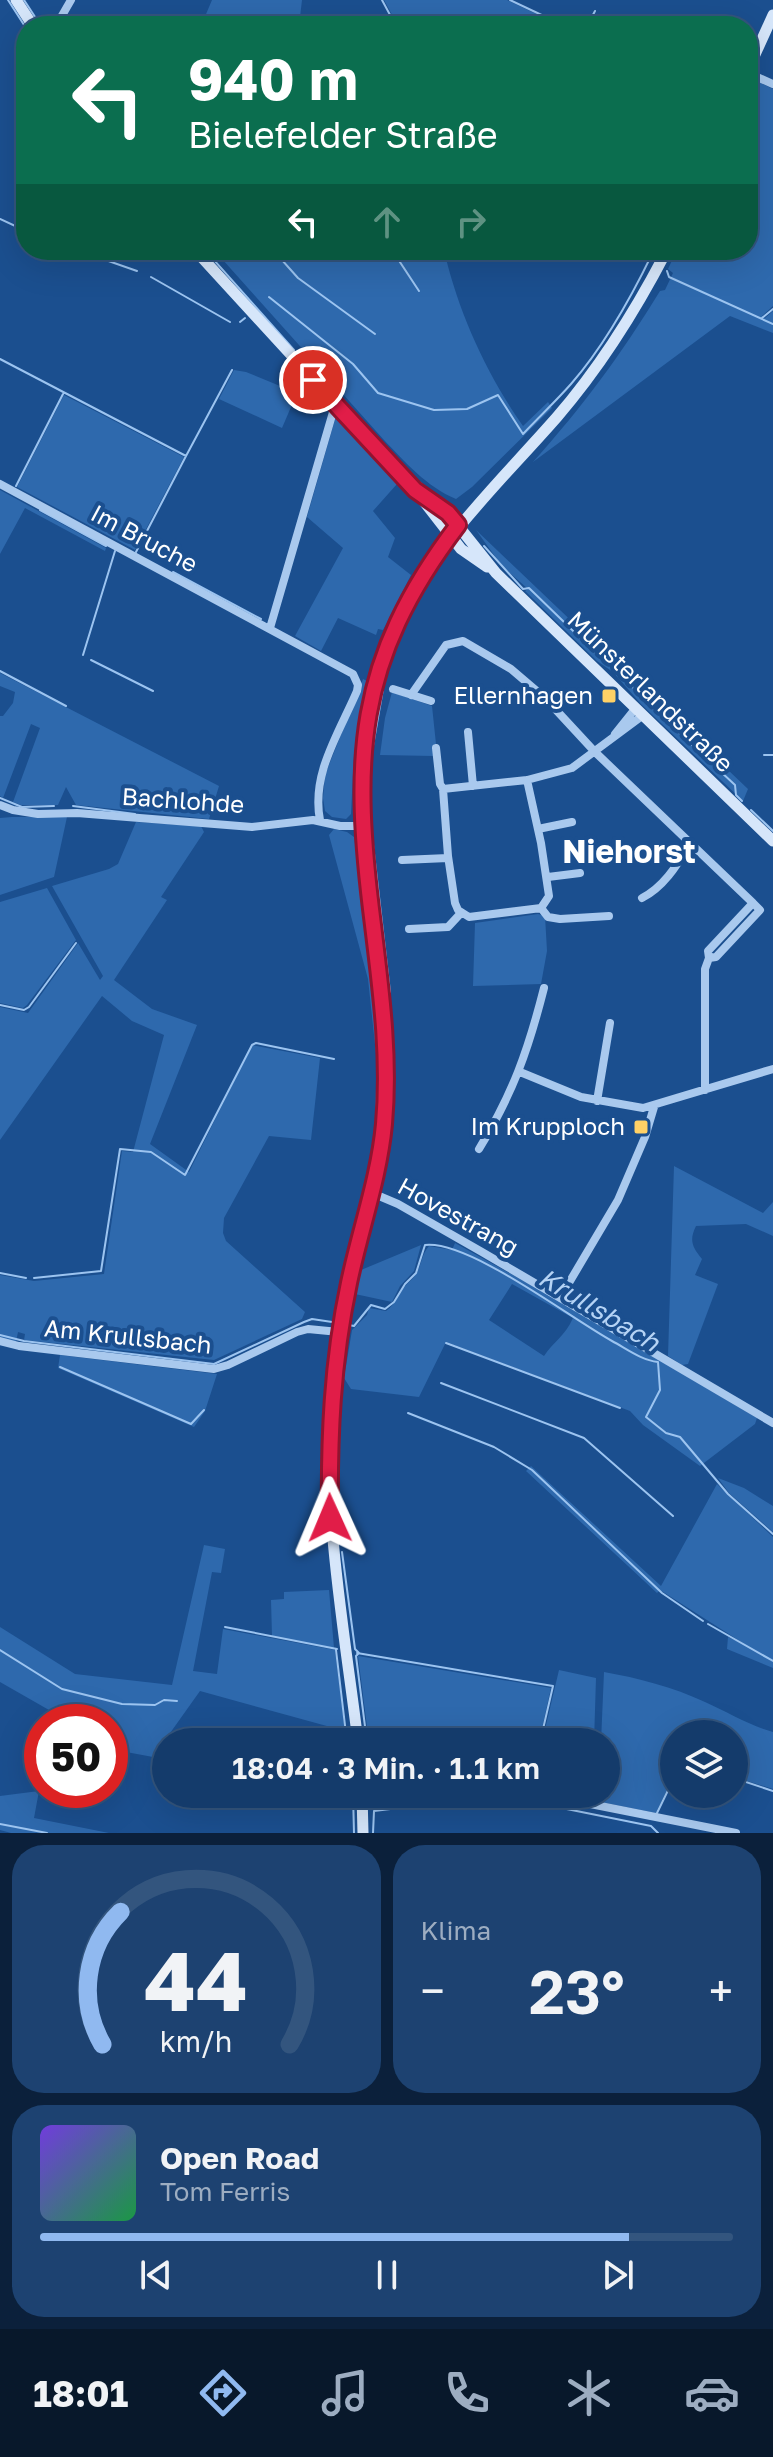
<!DOCTYPE html>
<html lang="de">
<head>
<meta charset="utf-8">
<style>
	body { margin:0; font-family:"Golos Text",sans-serif; background:#1d4271; color:#f1f3f6; height:100vh; display:flex; flex-direction:column; font-size:30px; white-space:nowrap }
	* { box-sizing:border-box; margin:0 }
	p { font-size:26px; color:#9dadc1 }
	.icon { flex:none; width:44px; height:44px; fill:none; stroke:currentColor; stroke-width:2; stroke-linecap:round; stroke-linejoin:round }
	.map { position:relative; height:1833px; overflow:hidden }
	.panel { display:flex; flex-direction:column; gap:12px; padding:12px; background:#0b203b; flex:1 }
	.panel>* { flex:none }
	.top-card { position:absolute; left:16px; top:16px; width:742px; height:244px; border-radius:32px; box-shadow:0 8px 32px #0002,0 0 0 2px #33557e; background:#0b6e4f; color:#fff; overflow:hidden }
	.controls { position:absolute; left:660px; top:1720px; display:grid; gap:16px }
	.controls a { display:grid; place-items:center; width:88px; height:88px; border-radius:50%; background:#143b6b; box-shadow:0 8px 32px #0002,0 0 0 2px #33557e; font-size:40px }
	.speed { position:absolute; left:24px; top:1704px; display:flex; gap:16px; font-size:40px; font-weight:700; text-align:center }
	.speed>* { display:grid; place-content:center; width:104px; height:104px; border-radius:50%; background:#143b6b; box-shadow:0 8px 32px #0002,0 0 0 2px #33557e; line-height:1 }
	.speed .limit { border:12px solid #d22; background:#fff; color:#111 }
	.pin { position:absolute; display:grid; place-items:center; width:68px; height:68px; color:#fff; margin:-34px; border:4px solid #fff; border-radius:50%; box-shadow:0 2px 8px #0007 }
	.me { position:absolute; width:88px; margin:-44px; rotate:359deg; stroke-linejoin:round; filter:drop-shadow(0 0 6px #0008) }
	.turn { display:flex; align-items:center; gap:28px; height:168px; padding:0 40px; font-size:36px }
	.turn .icon { width:104px; height:104px; stroke-width:2.5 }
	.turn b { display:block; font-size:56px; line-height:68px }
	.lanes { display:flex; align-items:center; height:76px; padding:0 40px; background:#0003; justify-content:center; gap:40px; direction:ltr }
	.lanes .off { opacity:.35 }
	.big { font-size:60px; font-weight:600; line-height:1.1 }
	.panel .widget { flex:1; display:flex; flex-direction:column; justify-content:center; gap:12px; min-width:0; padding:0 28px; border-radius:32px; background:#1d4271 }
	.panel .dial { align-items:center; gap:0 }
	.dial svg { height:208px; overflow:visible; fill:none; stroke:#33557e; stroke-width:7; stroke-linecap:round; text-anchor:middle }
	.dial text { fill:#f1f3f6; stroke:none }
	.song { display:flex; align-items:center; gap:24px }
	.cover { width:96px; height:96px; border-radius:12px; background:linear-gradient(135deg,hsl(260 70% 55%),hsl(140 70% 35%)) }
	.played { height:8px; border-radius:4px; background:linear-gradient(90deg,#90b9f0 85%,#33557e 85%) }
	.keys { display:flex; justify-content:space-around; direction:ltr }
	.heat { display:flex; justify-content:space-between; align-items:center; font-size:44px; direction:ltr }
	.panel .tiles { flex:1; display:grid; gap:12px; grid-template-columns:1fr 1fr }
	.widget:last-child { grid-column:span 2 }
	.trip { position:absolute; left:152px; top:1728px; width:468px; height:80px; border-radius:40px; background:#143b6b; box-shadow:0 8px 32px #0002,0 0 0 2px #33557e; font-weight:600; line-height:80px; text-align:center }
	.menu { display:flex; height:128px; justify-content:space-around; align-items:center; background:#08182b; color:#9dadc1 }
	.menu .icon { width:56px; height:56px }
	.menu .selected { color:#90b9f0 }
	.menu b { font-size:36px; color:#f1f3f6 }
	.map>svg:first-child { display:block }
	.green { fill:#2e69ad; fill-rule:evenodd }
	.lines { fill:none; stroke-linecap:round; stroke-linejoin:round }
	.stream { stroke:#9cc4f0; stroke-width:2 }
	.street { stroke:#a9c9ee; stroke-width:8 }
	.secondary { stroke:#d6e6fa; stroke-width:11 }
	.route-casing { stroke:#92132f; stroke-width:20 }
	.route { stroke:#e11d48; stroke-width:14 }
	.poi-dot { fill:#ffd166; stroke:#1b4f8f; stroke-width:3 }
	.labels { text-anchor:middle; stroke-width:8; stroke-linejoin:round; paint-order:stroke }
	.street-label { font-size:24px; fill:#fff; stroke:#1b4f8f }
	.poi-label { font-size:24px; fill:#fff; stroke:#1b4f8f; text-anchor:end }
	.water-label { font-size:26px; font-style:italic; fill:#b5d3f5; stroke:#1b4f8f }
	.district-label { font-size:32px; font-weight:bold; fill:#fff; stroke:#1b4f8f }
</style>
</head>
<body>
<div class="map">
<svg width="773" height="1833" viewBox="0 0 773 1833">
	<rect width="100%" height="100%" fill="#1b4f8f"/>
	<!-- green -->
	<path class="green" d="M212 0H302L299 26H201Z
		M384 0H507L562 26H398Z
		M755 80 773 89V306L762 316 765 318 773 311V333L730 316 533 462C584 405 620 356 660 291L665 290 673 273 668 269 677 250H748V90Z
		M214 250H444C458 312 487 375 523 426L548 402 552 408 472 487 456 499C427 487 405 462 384 440Z
		M234 370 246 372 297 393 282 428 219 399Z
		M64 395 184 457 135 550 17 487Z
		M336 416 397 484 373 511 395 538 388 557 411 575 383 630 378 629 376 635 338 618 321 651 295 636 343 548 307 517Z
		M0 490 106 548 105 551 25 508 0 554Z
		M476 530 748 789 743 801 641 704 613 672 597 661 525 591 528 589 502 566Z
		M0 673 219 786 209 819 76 805 66 787 58 805H21L13 802 40 728 31 724 3 798 0 796V716H3L13 703 15 692 0 686Z
		M363 679 367 681 354 754 351 814 346 819 332 817 325 811 323 798 325 775Z
		M392 692 432 706 436 744 433 745 434 756 380 755 385 718Z
		M12 817H67L54 877 0 895V818Z
		M136 822 201 826 204 832 161 897 167 900 114 980 152 1009 197 1025 150 1144 189 1172 252 1045 320 1058 311 1140 269 1136 224 1218 223 1233 226 1241 305 1312 302 1319 214 1360 24 1340 25 1334 18 1332 16 1342 0 1338V1275L34 1281 104 1274 122 1151 133 1152 164 1035 132 1021 102 996 0 1140V1007L28 1013 78 943 100 980 103 976 52 886 109 869 118 864Z
		M334 829 347 832 354 837 379 1021 381 1063 379 1113H375L377 1063 368 979 329 835Z
		M47 888 76 940 27 1005 23 1008 0 1003V902Z
		M538 914 545 916 547 951 541 984 473 986 475 923Z
		M674 1166 763 1213 773 1202V1236L746 1224 696 1226C689 1240 692 1247 702 1259L695 1275 718 1284 688 1364 682 1365 668 1356Z
		M455 1243 558 1300 757 1418 755 1424 700 1466 643 1425 630 1411 446 1342 419 1397 351 1389 344 1378 352 1330 367 1315 369 1308 386 1311C396 1304 398 1294 406 1285 411 1280 415 1277 418 1270 422 1262 422 1254 429 1246L452 1250ZM512 1284 573 1318C565 1336 554 1341 544 1356L489 1320Z
		M421 1245 414 1271 400 1286 392 1302 355 1294 361 1270Z
		M60 1355 217 1374 205 1411 194 1427 58 1368Z
		M531 1466 661 1586 717 1484 773 1537V1668L727 1649 728 1637 746 1645 660 1590 657 1593 526 1471Z
		M718 1478 744 1488 773 1506V1532L729 1493Z
		M204 1545 225 1549 221 1573 212 1572 193 1671 217 1674 223 1629 335 1650 345 1731 200 1691 153 1757 110 1749V1722H48L49 1710 0 1682V1627L75 1674 172 1685Z
		M329 1590 334 1648 272 1636 271 1600 284 1599V1592Z
		M358 1656 551 1688 539 1742H369Z
		M559 1670 596 1678 594 1742H542Z
		M604 1672C638 1678 673 1687 705 1702 728 1712 748 1725 773 1732V1789L734 1777V1734H674V1775L656 1813 601 1802 599 1794H606V1742H601Z
		M39 1791 34 1818 109 1833H11L0 1830V1796Z"/>
	<g class="lines">
		<!-- stream -->
		<path class="stream" d="M8 0 26 28
			M24 0 41 26
			M382 0 396 26
			M510 0 565 26
			M587 26 595 11
			M0 219 26 231
			M77 250 137 271
			M205 250 294 350
			M273 250 298 278 375 334
			M392 250 419 291
			M667 271 669 277 773 324
			M151 277 230 322
			M269 297 353 364 378 393 434 410 467 409 498 395 523 434C539 417 556 401 571 384 605 345 632 296 654 250
			M762 318 773 309
			M240 322 245 318
			M0 359 186 456 136 552
			M186 456 232 370
			M404 470 449 506
			M16 486 63 394
			M40 510 106 546
			M484 546 523 589 529 588 600 657 616 668 646 702 735 785 736 795 742 801
			M173 572 261 619
			M83 655 115 551
			M91 660 153 691
			M0 671 66 706
			M764 755H773
			M0 798 22 807 54 806
			M73 806 135 814
			M751 810 773 831
			M371 818V757L383 689
			M372 836 390 992
			M0 1005 24 1010 29 1007 76 943
			M0 1273 26 1278
			M34 1278 101 1271 120 1149 151 1152 185 1175 252 1045 256 1043 334 1059
			M349 1325 354 1326 371 1305 385 1309 394 1302 405 1284 416 1273 425 1245C469 1240 570 1318 612 1341 627 1349 641 1360 658 1362L660 1390 646 1417 666 1433 680 1437 728 1494 773 1534
			M0 1335 24 1341 214 1364 304 1322 312 1319 332 1322
			M446 1343 620 1408
			M60 1367 191 1424 204 1410
			M441 1383 584 1438 673 1516
			M408 1413 494 1447 532 1470 662 1593 703 1621
			M342 1552 355 1649 359 1653 356 1656 367 1742
			M708 1624 773 1661
			M225 1627 337 1649
			M0 1650 62 1689 122 1704 155 1705 164 1700 177 1701
			M336 1650 347 1742
			M357 1653 553 1686 540 1742
			M734 1778 773 1791
			M353 1794 354 1833
			M372 1794 375 1796
			M433 1804 517 1799 651 1826 658 1833
			M657 1813 674 1778
			M0 1824 47 1833
			M373 1833 374 1811 415 1806"/>
		<!-- street -->
		<path class="street" d="M56 26 71 0
			M748 73 773 84
			M0 484 353 674 358 685 357 691C339 733 311 774 320 820
			M270 628 333 412 338 407
			M393 689 431 701
			M411 695 446 645 463 641 511 669 545 698 595 752 753 903 708 951 709 958 716 957 760 910 753 903
			M468 732 473 786
			M615 734 635 709
			M436 748 440 784 443 789 448 856 455 903 458 910 469 917 541 908 549 896 541 843 527 780
			M443 789 527 780 572 768 642 716
			M0 805 13 810 38 814 77 813 252 827 313 820 340 826H363
			M538 829 572 822
			M402 860 448 858
			M548 877 580 873
			M642 898C664 887 677 865 690 844
			M541 908 548 917 560 919 609 916
			M409 929 448 927 461 913
			M520 1072 581 1097 643 1108 773 1069
			M705 1090V969L709 958
			M597 1101 610 1023
			M479 1149C513 1093 528 1051 544 988
			M372 1193 398 1204 482 1252 773 1423
			M560 1298 618 1200 645 1137 654 1107
			M0 1341 19 1346 214 1369 228 1365 297 1332 308 1329 339 1332
			M540 1794 736 1833
			M363 1802 466 1794"/>
		<!-- secondary -->
		<path class="secondary" d="M16 0 33 26
			M748 70 773 15
			M195 250 415 490 461 549 487 567
			M415 490 448 513 496 573 773 841
			M358 1742C344 1626 321 1508 332 1391 335 1354 341 1316 349 1280 363 1217 385 1157 386 1092 389 944 331 791 386 647 422 554 493 490 557 417 601 366 636 310 667 250
			M362 1794 363 1833"/>
	</g>
	<g class="lines">
		<defs>
			<path id="route" d="M313 380 415 490 448 513 458 525C354 662 352 760 373 925 381 991 390 1057 384 1124 379 1178 360 1230 349 1283 332 1363 329 1437 330 1518"/>
		</defs>
		<!-- route casing -->
		<use href="#route" class="route-casing"/>
		<!-- route -->
		<use href="#route" class="route"/>
	</g>
	<!-- markers -->
	<g class="poi-dot">
		<rect x="601" y="688" width="16" height="16" rx="4"/>
		<rect x="633" y="1119" width="16" height="16" rx="4"/>
	</g>
	<g class="labels">
		<!-- street labels -->
		<g class="street-label">
			<text transform="translate(144 539) rotate(28)" y="8">Im Bruche</text>
			<text transform="translate(650 692) rotate(44)" y="8">Münsterlandstraße</text>
			<text transform="translate(183 801) rotate(4)" y="8">Bachlohde</text>
			<text transform="translate(458 1217) rotate(29)" y="8">Hovestrang</text>
			<text transform="translate(128 1337) rotate(6)" y="8">Am Krullsbach</text>
		</g>
		<!-- poi labels -->
		<g class="poi-label">
			<text x="593" y="704">Ellernhagen</text>
			<text x="625" y="1135">Im Krupploch</text>
		</g>
		<!-- water labels -->
		<g class="water-label">
			<text transform="translate(599 1310) rotate(31)" y="9">Krullsbach</text>
		</g>
		<!-- district labels -->
		<g class="district-label">
			<text x="629" y="863">Niehorst</text>
		</g>
	</g>
</svg>
<div class="controls">
<a><svg class="icon" aria-label="layers" viewBox="0 0 24 24"><path d="M12 4l9 5-9 5-9-5zM3 14l9 5 9-5"/></svg></a>
</div>
<div class="speed"><div class="limit">50</div></div>
<div class="pin" style="left:313px;top:380px;background:#d93025"><svg class="icon" aria-label="arrive" viewBox="0 0 24 24"><path d="M6 21V4h12l-3 4 3 4H6"/></svg></div>
<svg class="me" style="left:330px;top:1518px" viewBox="-20 -20 40 40"><path d="M0-17L14 15 0 8-14 15z" fill="#e11d48" stroke="#fff" stroke-width="4"/></svg>
<div class="trip">18:04 · 3 Min. · 1.1 km</div>
<div class="top-card">
<div class="turn"><svg class="icon" aria-label="left" viewBox="0 0 24 24"><path d="M17 20v-9H6M10 6l-5 5 5 5"/></svg><div><b>940 m</b>Bielefelder Straße</div></div>
<div class="lanes"><svg class="icon" aria-label="left" viewBox="0 0 24 24"><path d="M17 20v-9H6M10 6l-5 5 5 5"/></svg><svg class="icon off" aria-label="ahead" viewBox="0 0 24 24"><path d="M12 20V5M6 11l6-6 6 6"/></svg><svg class="icon off" aria-label="right" viewBox="0 0 24 24"><path d="M7 20v-9h11M14 6l5 5-5 5"/></svg></div>
</div>
</div>
<section class="panel">
<div class="tiles">
<div class="widget dial"><svg viewBox="0 0 100 80">
<path d="M14 69A42 42 0 1 1 86 69"/>
<path d="M14 69A42 42 0 0 1 21 18" stroke="#90b9f0"/>
<text x="50" y="56" font-size="32" font-weight="700">44</text>
<text x="50" y="72" font-size="11">km/h</text>
</svg></div>
<div class="widget"><p>Klima</p>
<div class="heat"><a>−</a><b class="big">23°</b><a>+</a></div>
</div>
<div class="widget">
<div class="song"><i class="cover"></i><div><b>Open Road</b><p>Tom Ferris</p></div></div>
<div class="played"></div>
<div class="keys"><svg class="icon" aria-label="previous" viewBox="0 0 24 24"><path d="M18 5L8 12l10 7zM5 5v14"/></svg><svg class="icon" aria-label="pause" viewBox="0 0 24 24"><path d="M8 5v14M16 5v14"/></svg><svg class="icon" aria-label="next" viewBox="0 0 24 24"><path d="M6 5l10 7-10 7zM19 5v14"/></svg></div>
</div>
</div>
</section>
<nav class="menu">
<b>18:01</b>
<svg class="icon selected" aria-label="directions" viewBox="0 0 24 24"><path d="M12 3l9 9-9 9-9-9zM9 14v-3h6M13 9l2 2-2 2"/></svg>
<svg class="icon" aria-label="music" viewBox="0 0 24 24"><path d="M9 18V5l10-2v13"/><circle cx="6" cy="18" r="3"/><circle cx="16" cy="16" r="3"/></svg>
<svg class="icon" aria-label="phone" viewBox="0 0 24 24"><path d="M5 4h4l2 5-3 2q2 4 5 5l2-3 5 2v4C11 20 4 13 5 4z"/></svg>
<svg class="icon" aria-label="climate" viewBox="0 0 24 24"><path d="M12 3v18M4 7l16 10M4 17L20 7"/></svg>
<svg class="icon" aria-label="car" viewBox="0 0 24 24"><path d="M5 17H2v-5l4-1 3-4h7l3 4 3 1v5h-3M9 17h6M6 11h13"/><circle cx="7" cy="17" r="2"/><circle cx="17" cy="17" r="2"/></svg>
</nav>
</body>
</html>
